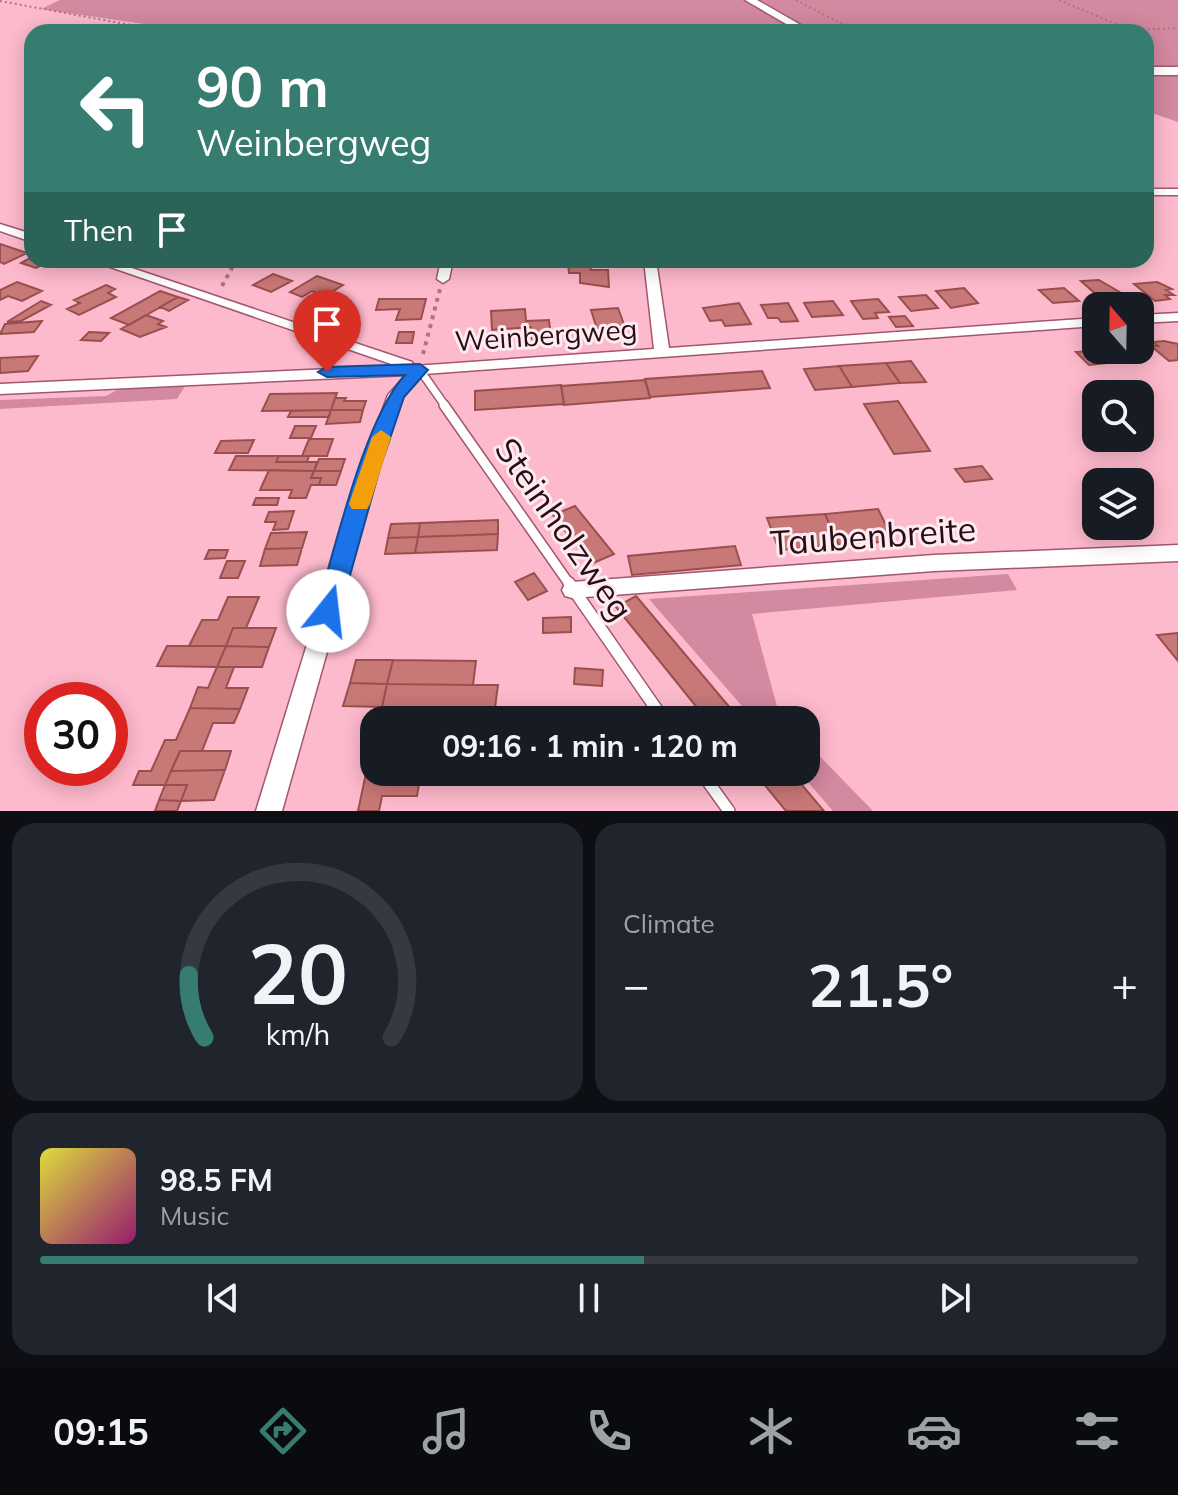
<!DOCTYPE html>
<html lang="en">
<head>
<meta charset="utf-8">
<style>
	body { margin:0; font-family:Mulish,sans-serif; background:#20242c; color:#f1f3f6; height:100vh; display:flex; flex-direction:column; font-size:30px; white-space:nowrap }
	* { box-sizing:border-box; margin:0 }
	p { font-size:26px; color:#9ea1a6 }
	.icon { flex:none; width:44px; height:44px; fill:none; stroke:currentColor; stroke-width:2; stroke-linecap:round; stroke-linejoin:round }
	.map { position:relative; height:811px; overflow:hidden }
	.details { display:flex; flex-direction:column; gap:12px; padding:12px; background:#0d0f14; flex:1 }
	.details>* { flex:none }
	.guide { position:absolute; left:24px; top:24px; width:1130px; height:244px; border-radius:24px; box-shadow:0 4px 20px #0003; background:#377c70; color:#fff; overflow:hidden }
	.needle { width:52px; rotate:340deg }
	.tools { position:absolute; left:1082px; top:292px; display:grid; gap:16px }
	.tools a { display:grid; place-items:center; width:72px; height:72px; border-radius:16px; background:#171b24; box-shadow:0 4px 20px #0003; font-size:40px }
	.speed { position:absolute; left:24px; top:682px; display:flex; gap:16px; font-size:40px; font-weight:700; text-align:center }
	.speed>* { display:grid; place-content:center; width:104px; height:104px; border-radius:50%; background:#171b24; box-shadow:0 4px 20px #0003; line-height:1 }
	.speed .limit { border:12px solid #d22; background:#fff; color:#111 }
	.pin { position:absolute; display:grid; place-items:center; width:68px; height:68px; color:#fff; margin:-82px -34px; border-radius:50% 50% 50% 0; rotate:-45deg; box-shadow:0 0 8px #0007 }
	.pin .icon { rotate:45deg }
	.me { position:absolute; width:88px; margin:-44px; rotate:16deg; stroke-linejoin:round; filter:drop-shadow(0 0 6px #0008) }
	.turn { display:flex; align-items:center; gap:28px; height:168px; padding:0 40px; font-size:36px }
	.turn .icon { width:104px; height:104px; stroke-width:2.5 }
	.turn b { display:block; font-size:56px; line-height:68px }
	.then { display:flex; align-items:center; height:76px; padding:0 40px; background:#0003; gap:16px; font-size:30px }
	.big { font-size:60px; font-weight:700; line-height:1.1 }
	.details .tile { flex:1; display:flex; flex-direction:column; justify-content:center; gap:12px; min-width:0; padding:0 28px; border-radius:24px; background:#20242c }
	.details .dial { align-items:center; gap:0 }
	.dial svg { height:208px; overflow:visible; fill:none; stroke:#363941; stroke-width:7; stroke-linecap:round; text-anchor:middle }
	.dial text { fill:#f1f3f6; stroke:none }
	.song { display:flex; align-items:center; gap:24px }
	.cover { width:96px; height:96px; border-radius:12px; background:linear-gradient(135deg,hsl(60 70% 55%),hsl(320 70% 35%)) }
	.played { height:8px; border-radius:4px; background:linear-gradient(90deg,#377c70 55%,#363941 55%) }
	.keys { display:flex; justify-content:space-around; direction:ltr }
	.heat { display:flex; justify-content:space-between; align-items:center; font-size:44px; direction:ltr }
	.details .tiles { flex:1; display:grid; gap:12px; grid-template-columns:1fr 1fr }
	.tile:last-child { grid-column:span 2 }
	.trip { position:absolute; left:360px; top:706px; width:460px; height:80px; border-radius:24px; background:#171b24; box-shadow:0 4px 20px #0003; font-weight:700; line-height:80px; text-align:center }
	.tabs { display:flex; height:128px; justify-content:space-around; align-items:center; background:#090b0e; color:#9ea1a6 }
	.tabs .icon { width:56px; height:56px }
	.tabs .active { color:#377c70 }
	.tabs b { font-size:36px; color:#f1f3f6 }
	.map>svg:first-child { display:block }
	.green { fill:#d3899f }
	.building { fill:#c87877; stroke:#9a4f4f; stroke-width:2 }
	.lines { fill:none; stroke-linecap:round; stroke-linejoin:round }
	.lane-far2-casing { stroke:#a1576e; stroke-width:10 }
	.lane-far1-casing { stroke:#a1576e; stroke-width:12 }
	.lane-casing { stroke:#a1576e; stroke-width:14 }
	.street-casing { stroke:#a1576e; stroke-width:3 }
	.secondary-casing { stroke:#a1576e; stroke-width:3 }
	.path-far2 { stroke:#aa7685; stroke-width:2; stroke-dasharray:2 3; stroke-linecap:butt }
	.path-far1 { stroke:#aa7685; stroke-width:3; stroke-dasharray:3 4; stroke-linecap:butt }
	.path { stroke:#aa7685; stroke-width:4; stroke-dasharray:4 5; stroke-linecap:butt }
	.lane-far2 { stroke:#fff; stroke-width:7 }
	.lane-far1 { stroke:#fff; stroke-width:9 }
	.lane { stroke:#fff; stroke-width:11 }
	.street { fill:#fff; fill-rule:evenodd }
	.secondary { fill:#fff; fill-rule:evenodd }
	.route { fill:#1a73e8; stroke:#114b97; stroke-width:2 }
	.slow { fill:#f59e0b }
	.labels { text-anchor:middle; stroke-width:6; stroke-linejoin:round; paint-order:stroke }
	.street-label { font-size:28px; fill:#290c16; stroke:#fdebf0 }
	.near-street-label { font-size:34px; fill:#290c16; stroke:#fdebf0 }
</style>
</head>
<body>
<div class="map">
<svg width="1178" height="811" viewBox="0 0 1178 811">
	<rect width="100%" height="100%" fill="#febacd"/>
	<!-- green -->
	<path class="green" d="M60 0H1178V122L1146 111V32H199L41 9Z
		M185 386 177 399 0 409V400L106 396 119 389Z
		M1008 574 1017 590 752 614 779 714 785 720H754L649 599Z
		M806 742 873 811H833L799 772H806Z"/>
	<!-- building -->
	<path class="building" d="M0 244 27 253 4 264 0 262Z
		M32 257V260H52L36 268 21 263Z
		M297 260H331L328 266H293Z
		M568 264H590L591 270H608L609 287 580 283V273H569Z
		M273 274 292 281 271 292 253 285Z
		M317 276 343 285 325 296 312 291 302 297 290 292Z
		M1099 280 1128 297H1120L1126 302 1107 304 1081 281Z
		M17 282 42 291 22 301 8 296 0 300V290Z
		M1157 282 1172 289 1166 290 1174 295H1165L1170 299 1155 301 1134 284Z
		M106 285 115 289 108 293 116 297 79 315 67 309 80 303 74 300Z
		M964 288 978 303 951 308 936 291Z
		M1064 288 1079 301 1053 303 1039 290Z
		M160 291 178 297 129 325 111 318Z
		M926 295 938 308 911 311 899 297Z
		M178 297 188 300 169 311 160 307Z
		M379 299H426L421 319 396 320 400 309 376 310Z
		M878 299 889 312 875 313 878 318 863 319 851 301Z
		M41 301 51 305 21 321 7 322Z
		M325 301H341L335 314H320Z
		M833 301 843 315 812 317 804 303Z
		M739 303 751 324 725 326 722 320 710 321 703 308Z
		M788 303 798 321 781 322 778 318H768L761 305Z
		M618 308 625 327 597 329 591 310Z
		M525 309 526 321 549 320 551 338 532 339 531 327 492 330 491 311Z
		M146 315 163 321 158 324 166 327 140 337 121 329Z
		M905 316 913 326 896 327 889 317Z
		M42 321 34 332 0 334 5 324Z
		M89 332 109 333 101 341 81 340Z
		M399 332H414L412 343H396Z
		M1164 341 1178 344V360L1169 361 1151 346H1158L1153 342Z
		M1104 350 1117 362 1089 365 1076 352Z
		M38 356 28 371 0 373V358Z
		M911 361 926 382 900 383 886 363Z
		M886 363 900 383 852 387 839 366Z
		M839 366 852 387 815 390 804 369Z
		M762 371 770 388 650 397 645 379Z
		M645 380 650 398 564 405 561 386Z
		M561 385 564 404 475 410V391Z
		M337 393 331 410 262 411 270 394Z
		M335 398H346L344 401H366L363 410H331Z
		M898 401 930 451 894 454 864 404Z
		M331 410H363L360 422 326 424Z
		M331 410 329 417H288L291 411Z
		M295 426H316L311 438H290Z
		M309 439H333L327 456H302Z
		M254 440 248 453H215L221 441Z
		M236 456H279L276 462H317L314 471 229 470Z
		M279 456H309L307 462H276Z
		M319 459H345L341 471H314Z
		M982 466 992 479 965 482 955 469Z
		M269 470 314 471 311 478H321L319 485H311L306 498H289L292 490H260Z
		M314 471H341L336 485H319L321 478H311Z
		M256 498H279L277 505H253Z
		M575 506 614 554 591 564 553 515Z
		M878 509 894 541 839 545 825 514Z
		M294 511 288 529 273 530 276 522H265L269 512Z
		M825 514 839 545 779 550 767 518Z
		M498 520V534L418 537 420 523Z
		M420 523 418 537 388 538 391 524Z
		M307 532 302 548 265 549 271 533Z
		M498 534 497 550 415 553 418 537Z
		M418 537 415 553 385 554 388 538Z
		M735 546 741 565 632 575 628 556Z
		M302 548 297 565 260 566 265 549Z
		M209 550H228L225 558 205 559Z
		M227 561H245L238 578H220Z
		M534 573 547 591 528 600 515 582Z
		M636 596 731 709 707 720 616 607Z
		M228 597H259L246 628H233L226 646H189L202 620H218Z
		M571 617V632L543 633V618Z
		M233 628H276L269 647 226 646Z
		M1178 633V661L1157 635Z
		M167 646H226L217 667 157 666Z
		M226 646 269 647 262 667H217Z
		M356 660H393L387 684 350 683Z
		M393 660 476 661 473 685 387 684Z
		M217 667H234L226 688H248L240 709 190 708 198 687 208 688Z
		M575 668 603 670 602 686 574 684Z
		M350 683 387 684 382 707 343 706Z
		M387 684 473 685H498L495 708 382 707Z
		M439 707H468L466 720H436Z
		M190 708 240 709 234 723H213L202 751H180L165 785H133L139 771H151L165 740H176Z
		M180 751H231L225 770 171 771Z
		M369 759H374V772H421L417 796H382L379 811H358Z
		M225 770 214 800 181 801 187 785H165L171 771Z
		M754 772H791L824 811H786Z
		M165 785H187L181 801 159 800Z
		M159 800 181 801 177 811H155Z"/>
	<g class="lines">
		<defs>
			<path id="lane-far2" d="M420 370 446 407"/>
			<path id="lane-far1" d="M444 405 570 585"/>
			<path id="lane" d="M569 583 664 720
				M701 772 729 811"/>
			<path id="street" d="M1146 189H1178V195H1146Z
				M0 224 32 234V242L0 231Z
				M90 260H108L412 362 414 366 654 349 644 260H656L669 348 1096 318V326L424 374 403 397 379 468 282 811H256L361 468 388 395 406 375 0 394V384L397 366Z
				M441 260H453L449 279 443 283 437 279Z
				M1178 313V321L1140 323V315Z
				M1178 545V561L934 571 572 598 565 596 562 590 565 584 572 582 934 555Z"/>
			<path id="secondary" d="M745 0H757L813 32H800Z
				M1146 67H1178V75H1146Z"/>
		</defs>
		<!-- lane-far2 casing -->
		<use href="#lane-far2" class="lane-far2-casing"/>
		<!-- lane-far1 casing -->
		<use href="#lane-far1" class="lane-far1-casing"/>
		<!-- lane casing -->
		<use href="#lane" class="lane-casing"/>
		<!-- street casing -->
		<use href="#street" class="street-casing"/>
		<!-- secondary casing -->
		<use href="#secondary" class="secondary-casing"/>
		<!-- path-far2 -->
		<path class="path-far2" d="M796 0 842 24 916 32
			M1059 0 1130 30 1178 28
			M0 1 169 32
			M1100 32 1127 31
			M1146 44 1155 56"/>
		<!-- path-far1 -->
		<path class="path-far1" d="M233 266 236 260"/>
		<!-- path -->
		<path class="path" d="M222 286 234 264
			M423 354 440 289"/>
		<!-- lane-far2 -->
		<use href="#lane-far2" class="lane-far2"/>
		<!-- lane-far1 -->
		<use href="#lane-far1" class="lane-far1"/>
		<!-- lane -->
		<use href="#lane" class="lane"/>
		<!-- street -->
		<use href="#street" class="street"/>
		<!-- secondary -->
		<use href="#secondary" class="secondary"/>
	</g>
	<!-- route -->
	<path class="route" d="M420 364 428 370 404 397 380 468 340 611 336 618 328 621 319 618 316 611C335 550 364 419 405 375L327 377 318 372 327 367Z"/>
	<!-- slow -->
	<path class="slow" d="M381 430 391 437 370 504 367 509H352L349 504 372 437Z"/>
	<g class="labels">
		<!-- street labels -->
		<g class="street-label">
			<text transform="translate(546 335) rotate(-4)" y="10">Weinbergweg</text>
		</g>
		<!-- near-street labels -->
		<g class="near-street-label">
			<text transform="translate(564 529) rotate(55)" y="12">Steinholzweg</text>
			<text transform="translate(873 536) rotate(-4)" y="12">Taubenbreite</text>
		</g>
	</g>
</svg>
<div class="tools">
<a><svg class="needle" viewBox="-14 -14 28 28"><path d="M0-13l5 13h-10z" fill="#e53935"/><path d="M0 13l5-13h-10z" fill="#9ea1a6"/></svg></a>
<a><svg class="icon" aria-label="search" viewBox="0 0 24 24"><circle cx="10" cy="10" r="6"/><path d="M15 15l6 6"/></svg></a>
<a><svg class="icon" aria-label="layers" viewBox="0 0 24 24"><path d="M12 4l9 5-9 5-9-5zM3 14l9 5 9-5"/></svg></a>
</div>
<div class="speed"><div class="limit">30</div></div>
<div class="pin" style="left:327px;top:372px;background:#d93025"><svg class="icon" aria-label="arrive" viewBox="0 0 24 24"><path d="M6 21V4h12l-3 4 3 4H6"/></svg></div>
<svg class="me" style="left:328px;top:611px" viewBox="-20 -20 40 40"><circle r="19" fill="#fff"/><path d="M0-13L10 11 0 6-10 11z" fill="#1a73e8"/></svg>
<div class="trip">09:16 · 1 min · 120 m</div>
<div class="guide">
<div class="turn"><svg class="icon" aria-label="left" viewBox="0 0 24 24"><path d="M17 20v-9H6M10 6l-5 5 5 5"/></svg><div><b>90 m</b>Weinbergweg</div></div>
<div class="then">Then<svg class="icon" aria-label="arrive" viewBox="0 0 24 24"><path d="M6 21V4h12l-3 4 3 4H6"/></svg></div>
</div>
</div>
<section class="details">
<div class="tiles">
<div class="tile dial"><svg viewBox="0 0 100 80">
<path d="M14 69A42 42 0 1 1 86 69"/>
<path d="M14 69A42 42 0 0 1 8 45" stroke="#377c70"/>
<text x="50" y="56" font-size="32" font-weight="700">20</text>
<text x="50" y="72" font-size="11">km/h</text>
</svg></div>
<div class="tile"><p>Climate</p>
<div class="heat"><a>−</a><b class="big">21.5°</b><a>+</a></div>
</div>
<div class="tile">
<div class="song"><i class="cover"></i><div><b>98.5 FM</b><p>Music</p></div></div>
<div class="played"></div>
<div class="keys"><svg class="icon" aria-label="previous" viewBox="0 0 24 24"><path d="M18 5L8 12l10 7zM5 5v14"/></svg><svg class="icon" aria-label="pause" viewBox="0 0 24 24"><path d="M8 5v14M16 5v14"/></svg><svg class="icon" aria-label="next" viewBox="0 0 24 24"><path d="M6 5l10 7-10 7zM19 5v14"/></svg></div>
</div>
</div>
</section>
<nav class="tabs">
<b>09:15</b>
<svg class="icon active" aria-label="directions" viewBox="0 0 24 24"><path d="M12 3l9 9-9 9-9-9zM9 14v-3h6M13 9l2 2-2 2"/></svg>
<svg class="icon" aria-label="music" viewBox="0 0 24 24"><path d="M9 18V5l10-2v13"/><circle cx="6" cy="18" r="3"/><circle cx="16" cy="16" r="3"/></svg>
<svg class="icon" aria-label="phone" viewBox="0 0 24 24"><path d="M5 4h4l2 5-3 2q2 4 5 5l2-3 5 2v4C11 20 4 13 5 4z"/></svg>
<svg class="icon" aria-label="climate" viewBox="0 0 24 24"><path d="M12 3v18M4 7l16 10M4 17L20 7"/></svg>
<svg class="icon" aria-label="car" viewBox="0 0 24 24"><path d="M5 17H2v-5l4-1 3-4h7l3 4 3 1v5h-3M9 17h6M6 11h13"/><circle cx="7" cy="17" r="2"/><circle cx="17" cy="17" r="2"/></svg>
<svg class="icon" aria-label="filters" viewBox="0 0 24 24"><path d="M4 7h16M4 17h16"/><circle cx="9" cy="7" r="2"/><circle cx="15" cy="17" r="2"/></svg>
</nav>
</body>
</html>
